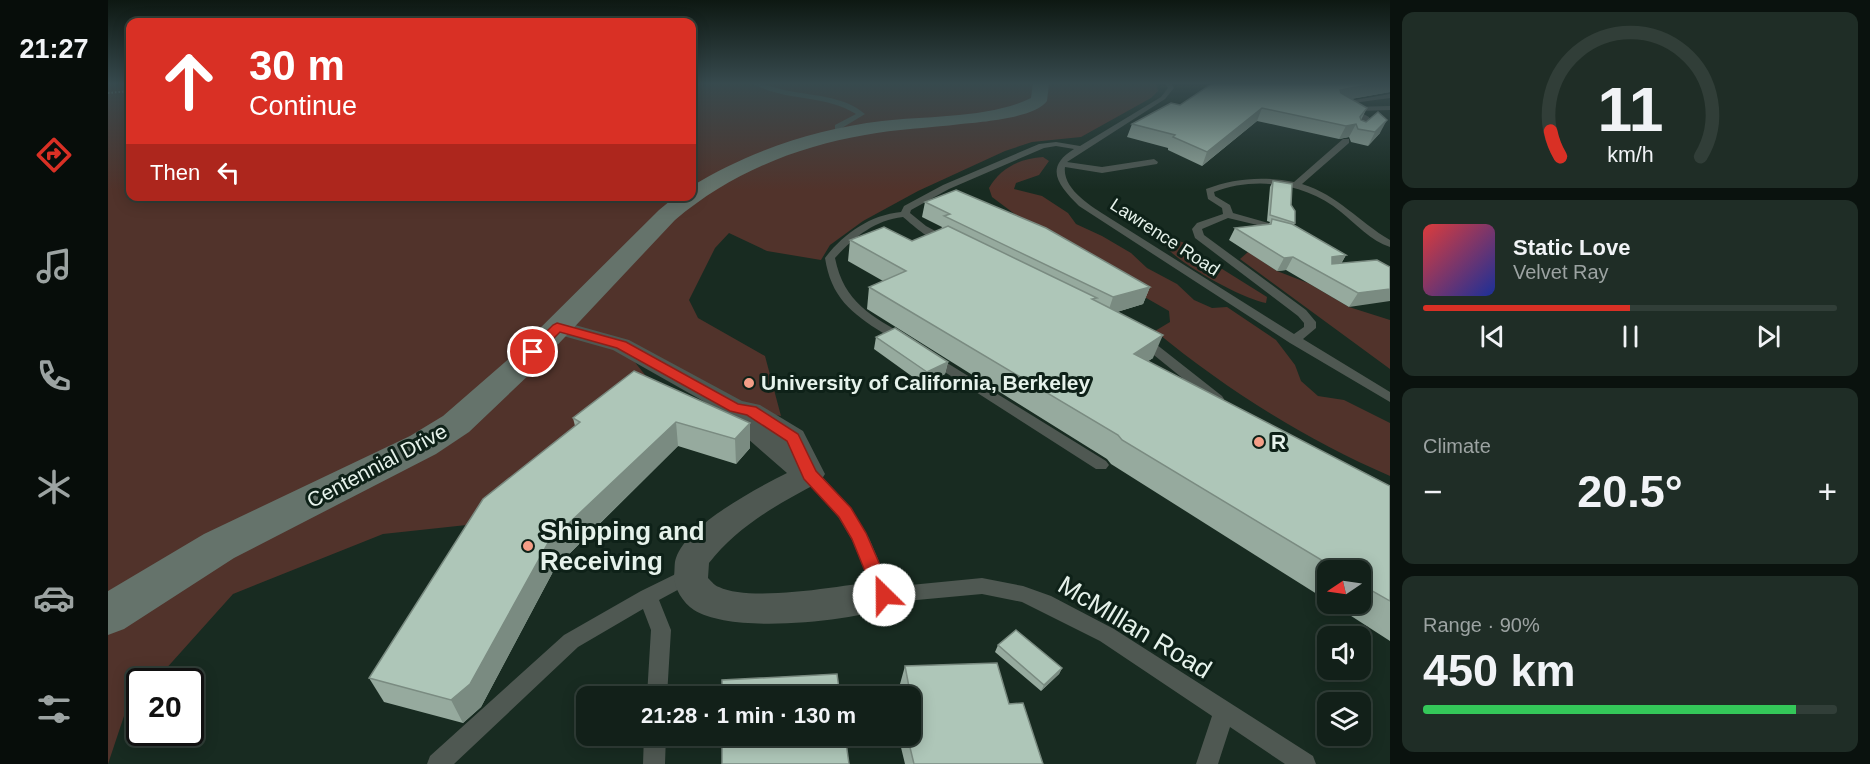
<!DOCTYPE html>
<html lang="en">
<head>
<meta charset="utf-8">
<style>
	body { margin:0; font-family:Helvetica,sans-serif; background:#1f2d26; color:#f1f3f6; height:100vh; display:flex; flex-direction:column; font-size:22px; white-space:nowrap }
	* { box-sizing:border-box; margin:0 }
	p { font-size:20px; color:#9ca3a2 }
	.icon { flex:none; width:33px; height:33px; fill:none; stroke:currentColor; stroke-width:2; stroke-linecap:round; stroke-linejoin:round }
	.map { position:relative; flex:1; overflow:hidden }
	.side { display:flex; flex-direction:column; gap:12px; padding:12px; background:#0a120e; width:480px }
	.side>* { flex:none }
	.top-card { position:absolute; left:18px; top:18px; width:570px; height:183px; border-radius:12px; box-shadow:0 3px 15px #0003,0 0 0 2px #313e38; background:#d93025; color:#fff; overflow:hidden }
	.needle { width:39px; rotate:257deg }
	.buttons { position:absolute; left:1209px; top:560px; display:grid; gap:12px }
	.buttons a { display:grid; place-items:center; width:54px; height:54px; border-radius:12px; background:#122019; box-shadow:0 3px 15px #0003,0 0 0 2px #313e38; font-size:30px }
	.speed { position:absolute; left:18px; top:668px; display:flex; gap:12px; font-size:30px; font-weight:700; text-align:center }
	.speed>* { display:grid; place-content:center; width:78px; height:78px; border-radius:50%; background:#122019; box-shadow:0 3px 15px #0003,0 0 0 2px #313e38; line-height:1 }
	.speed .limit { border:3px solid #111; border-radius:9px; background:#fff; color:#111 }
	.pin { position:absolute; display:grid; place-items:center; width:51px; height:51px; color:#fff; margin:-26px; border:3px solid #fff; border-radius:50%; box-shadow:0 2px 6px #0007 }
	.me { position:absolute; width:66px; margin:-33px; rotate:337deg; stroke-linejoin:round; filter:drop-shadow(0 0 4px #0008) }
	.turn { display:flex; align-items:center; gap:21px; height:126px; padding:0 24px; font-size:27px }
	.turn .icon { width:78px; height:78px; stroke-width:2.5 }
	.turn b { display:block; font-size:42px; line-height:51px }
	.then { display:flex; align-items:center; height:57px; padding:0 24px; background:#0003; gap:12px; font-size:22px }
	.big { font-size:45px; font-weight:700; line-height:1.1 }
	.side .card { flex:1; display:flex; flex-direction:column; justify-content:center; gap:9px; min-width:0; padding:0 21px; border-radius:12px; background:#1f2d26 }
	.side .dial { align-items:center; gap:0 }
	.dial svg { height:156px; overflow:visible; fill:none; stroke:#313e38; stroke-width:7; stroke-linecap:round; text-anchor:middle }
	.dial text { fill:#f1f3f6; stroke:none }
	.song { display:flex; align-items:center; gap:18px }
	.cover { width:72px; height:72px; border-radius:9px; background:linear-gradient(135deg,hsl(0 70% 55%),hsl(230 70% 35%)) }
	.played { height:6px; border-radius:3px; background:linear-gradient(90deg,#d93025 50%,#313e38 50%) }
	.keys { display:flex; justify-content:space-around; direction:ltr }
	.heat { display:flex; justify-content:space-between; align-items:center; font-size:33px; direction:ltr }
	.charge { height:9px; border-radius:4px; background:linear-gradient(90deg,#34c759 90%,#313e38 0) }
	.trip { position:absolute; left:468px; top:686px; width:345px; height:60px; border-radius:12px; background:#122019; box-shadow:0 3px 15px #0003,0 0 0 2px #313e38; font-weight:700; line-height:60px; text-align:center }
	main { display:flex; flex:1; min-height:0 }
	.tab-bar { display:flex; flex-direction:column; width:108px; justify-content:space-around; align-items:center; background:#070d0a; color:#9ca3a2 }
	.tab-bar .icon { width:42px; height:42px }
	.tab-bar .selected { color:#d93025 }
	.tab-bar b { font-size:27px; color:#f1f3f6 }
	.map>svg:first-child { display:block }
	.green { fill:#51332b }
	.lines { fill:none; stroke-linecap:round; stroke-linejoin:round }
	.path { stroke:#819188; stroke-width:2; stroke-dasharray:1.5 2; stroke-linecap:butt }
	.lane { fill:#4f5852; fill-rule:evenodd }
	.street { fill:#4f5852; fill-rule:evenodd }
	.secondary { fill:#65736b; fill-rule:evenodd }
	.wall { fill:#96aa9e }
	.shaded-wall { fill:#7a8b81 }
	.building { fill:#aec6b8; stroke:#7a8b81; stroke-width:1.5 }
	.route { fill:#d93025; stroke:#8d1f18; stroke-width:1.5 }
	.poi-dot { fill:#f49e87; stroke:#0e2118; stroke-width:2 }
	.labels { text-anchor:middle; stroke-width:6; stroke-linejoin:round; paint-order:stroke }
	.far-street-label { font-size:18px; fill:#e6f2eb; stroke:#0e2118 }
	.poi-label { font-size:21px; font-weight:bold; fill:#e6f2eb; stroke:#0e2118; text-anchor:start }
	.street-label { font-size:21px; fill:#e6f2eb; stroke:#0e2118 }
	.near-poi-label { font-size:26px; font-weight:bold; fill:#e6f2eb; stroke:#0e2118; text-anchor:start }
	.near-street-label { font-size:26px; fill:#e6f2eb; stroke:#0e2118 }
</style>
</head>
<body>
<main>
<nav class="tab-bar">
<b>21:27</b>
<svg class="icon selected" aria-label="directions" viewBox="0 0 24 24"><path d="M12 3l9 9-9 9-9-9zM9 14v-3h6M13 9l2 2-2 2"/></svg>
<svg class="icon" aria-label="music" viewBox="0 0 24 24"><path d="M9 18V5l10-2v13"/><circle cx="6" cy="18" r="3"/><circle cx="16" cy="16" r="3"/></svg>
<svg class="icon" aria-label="phone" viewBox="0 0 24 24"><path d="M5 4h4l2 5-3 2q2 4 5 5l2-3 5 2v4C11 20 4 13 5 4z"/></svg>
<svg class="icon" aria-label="climate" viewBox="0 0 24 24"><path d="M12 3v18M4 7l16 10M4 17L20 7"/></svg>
<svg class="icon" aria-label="car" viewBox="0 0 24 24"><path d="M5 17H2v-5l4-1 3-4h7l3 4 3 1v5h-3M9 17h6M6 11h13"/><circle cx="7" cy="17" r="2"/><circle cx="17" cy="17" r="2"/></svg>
<svg class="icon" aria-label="filters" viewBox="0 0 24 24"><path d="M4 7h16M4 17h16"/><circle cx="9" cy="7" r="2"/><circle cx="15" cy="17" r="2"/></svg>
</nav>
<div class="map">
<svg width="1282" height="764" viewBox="0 0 1282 764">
	<rect width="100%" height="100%" fill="#182b21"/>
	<!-- green -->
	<path class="green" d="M0 83H22V196H584V83H1048L1050 91 1043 98 973 137 924 142 897 151 810 191 755 221 722 245 713 260 659 251 621 233 607 248 581 300 590 318 657 356 673 416 627 408 515 347 541 380 368 524 275 534 125 594 47 681H32L31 698 16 716 0 764Z
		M935 157 941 161 931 175 908 183 906 189 934 196 960 213 968 224 994 236 1023 253 1039 268 1069 284 1086 300 1104 308 1119 307 1168 340 1187 365 1193 381 1210 396 1236 400 1282 423V476C1197 439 1119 390 1047 331L1062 322 1061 311 953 249 884 197 881 188C892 168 913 158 935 157Z
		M1053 239H1066L1082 245 1095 257 1159 297 1158 303C1137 300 1059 259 1053 239Z
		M1140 252 1169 271 1200 283 1241 307 1282 320V369L1132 259Z"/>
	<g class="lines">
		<!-- path -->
		<path class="path" d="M0 93 22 91"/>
		<!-- lane -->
		<path class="lane" d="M644 83C656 83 665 88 676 90 703 96 735 95 757 114L734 128 733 136H727V125L748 114C717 94 676 102 644 83Z
			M1057 83H1063L1066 88 1057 99 959 162 994 167 1046 159 1050 162 1049 164 994 173 957 167C954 189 984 207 1000 217L1186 334 1196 327V323L1190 316 1087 238 1084 229 1089 223 1115 214 1114 208 1100 199 1098 189C1126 178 1156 176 1186 182L1235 139H1241V143L1194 184C1230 195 1251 222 1282 240V247C1263 241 1248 224 1233 212 1198 183 1148 176 1106 192L1107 196 1122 205 1125 213 1175 227V231L1120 218 1094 229 1096 235 1198 310 1208 322V328L1195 339 1282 392V402L1182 343 971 206C951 186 935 168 966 149L948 146 936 148 841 189 803 210 802 213 818 226 842 239V243C826 245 807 227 795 217 767 220 745 238 727 258 736 303 764 316 800 337L802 340 800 343C791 345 783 337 775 333 743 313 723 297 717 258 735 234 762 215 793 212L796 206 835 185 931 144 948 142 972 146 1053 97 1060 88Z
			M1282 94V98L1238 104 1243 107 1282 106V110L1250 111 1261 117 1263 122 1251 133 1247 131 1255 120 1228 103Z
			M1035 336 1039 337 1114 396 1116 399 1114 402H1104L1031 343 1029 340Z
			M823 353 998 461 1001 465 998 469H988L818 360 817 357 818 354Z
			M702 468 708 470 743 508 761 538 782 587 874 578 915 586 943 596 1006 629 1205 756 1208 764H1177L1122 727 1110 764H1088L1104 716 992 641 914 602 874 594 776 603 769 601 744 540 731 518 694 474 696 470Z
			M582 567 588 570 591 575 588 580 551 600 563 630 559 696H539L543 630 535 609 470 647 346 764H319L322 756 456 635 533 591Z
			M536 735H558L557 764H535Z"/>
		<!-- street -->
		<path class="street" d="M449 320 521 340 634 401 652 405 695 431 717 474 712 482C671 503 630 526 601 563L600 578C604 582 607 586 611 587 645 603 738 585 776 580L788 584 793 595 788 606C744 621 626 635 586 610 575 603 566 588 566 576 567 570 566 563 568 558 580 524 649 488 679 473L631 431 627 424 631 418 618 414 505 350 441 332 437 327 441 322Z"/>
		<!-- secondary -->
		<path class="secondary" d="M925 83H941L939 101C927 118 873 122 853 124 821 128 788 129 757 135 687 147 621 174 567 220L425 371 361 432 328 454 126 558 16 629 0 635V591L96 534 302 436 335 416 403 357 551 210 568 196H584V186C641 151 707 129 774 121 818 116 884 118 923 98Z"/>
	</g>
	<!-- wall -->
	<path class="wall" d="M1103 83H1282V92L1243 99 1259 108 1253 120 1272 133 1260 146 1243 142 1241 137 1231 139 1149 121 1094 166 1060 150V148L1019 137 1024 124 1072 105 1104 84Z
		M1165 181 1183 205 1187 223 1186 225 1238 255 1233 264 1282 267 1241 307 1178 270 1169 271 1121 240 1127 228 1161 224 1162 222 1159 221 1162 187Z
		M817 202 1042 287 1035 304 1009 312 1045 358 1040 361 1282 486V641L1223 603H1252V570H1220V601L1003 464 999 459 759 309 761 287 775 281 740 261 742 240 804 241 833 229 834 227 814 217Z
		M768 337 840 362 837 374 816 385 766 349Z
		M526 371 642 448 628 464 570 446 447 568 373 707 355 723 276 702 261 678 467 426 465 418Z
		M890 645 954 668 951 674 933 691 887 652Z
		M797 666 901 704 935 764H797L790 735H802V696H794L792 684Z"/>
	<!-- shaded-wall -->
	<path class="shaded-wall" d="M1269 83H1282V92L1226 102 1232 90Z
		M1154 108 1149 121 1094 166 1099 152Z
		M1279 120 1272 133 1260 146 1267 132Z
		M1248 124 1241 137 1231 139 1238 126Z
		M1238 255 1230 268 1216 271 1224 257Z
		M1185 257 1178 270 1169 271 1176 258Z
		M1042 287 1035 304 999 315 1005 297Z
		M1282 289V301L1241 307 1250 293Z
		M1055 335 1045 358 1016 377 1026 354Z
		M840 362 837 374 816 385 819 372Z
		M568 422 570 446 447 568 373 707 355 723 343 700 440 543Z
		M642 423V448L628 464 627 439Z
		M954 668 951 674 933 691 936 685Z"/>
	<!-- building -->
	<path class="building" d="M1105 83H1269L1232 90 1233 93 1259 108 1252 117 1253 120 1258 122 1270 112 1279 120 1267 132 1250 129 1248 124 1238 126 1154 108 1099 152 1065 137 1067 135 1024 124 1063 103 1072 105Z
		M1165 181 1184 184 1183 205 1187 211V223L1162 215Z
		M848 190 938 228 1042 287 1005 297 836 216 842 214 817 202Z
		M1164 219 1184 224 1238 255 1224 257V264L1269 260 1282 267V289L1250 293 1185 257 1176 258 1127 228 1163 224Z
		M840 226 989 298 984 299 1055 335 1026 354 1282 486V601L1252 584V570H1230L1014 440 1010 435 761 287 798 271 742 240 776 227 804 241Z
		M787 328 840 362 819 372 768 337Z
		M526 371 642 423 627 439 568 422 440 543 362 684 343 700 261 678 375 499 472 422 465 418Z
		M908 630 954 668 936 685 890 645Z
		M889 663 901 704 915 703 935 764H806L799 735H802V713H806L797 666Z
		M729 674 732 696H614V680Z
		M614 735H737L741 764H614Z"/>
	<!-- sky -->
	<linearGradient id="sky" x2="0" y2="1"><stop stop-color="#0d1812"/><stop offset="0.44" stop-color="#374a4e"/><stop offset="1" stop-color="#374a4e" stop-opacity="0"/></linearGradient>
	<rect width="1282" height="190" fill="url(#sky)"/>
	<!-- route -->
	<path class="route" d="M449 323 518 342 630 404 648 407 690 434 708 471 743 508 758 533 785 595 782 601 776 603 769 601 744 539 731 517 696 479 679 441 639 415 622 411 509 348 452 332 430 354H421L419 352 421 349 445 325Z"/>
	<!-- markers -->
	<g class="poi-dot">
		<circle cx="641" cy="383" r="6"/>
		<circle cx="1151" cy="442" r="6"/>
		<circle cx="420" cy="546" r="6"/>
	</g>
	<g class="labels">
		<!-- far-street labels -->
		<g class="far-street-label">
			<text transform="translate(1057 237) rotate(33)" y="6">Lawrence Road</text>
		</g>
		<!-- poi labels -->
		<g class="poi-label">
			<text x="653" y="390">University of California, Berkeley</text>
			<text x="1163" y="449">R</text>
		</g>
		<!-- street labels -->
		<g class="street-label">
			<text transform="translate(269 466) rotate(-28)" y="7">Centennial Drive</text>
		</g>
		<!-- near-poi labels -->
		<g class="near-poi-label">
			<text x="432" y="540">Shipping and<tspan x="432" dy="30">Receiving</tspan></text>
		</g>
		<!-- near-street labels -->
		<g class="near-street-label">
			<text transform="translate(1027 627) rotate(31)" y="9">McMIllan Road</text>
		</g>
	</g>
</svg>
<div class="buttons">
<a><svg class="needle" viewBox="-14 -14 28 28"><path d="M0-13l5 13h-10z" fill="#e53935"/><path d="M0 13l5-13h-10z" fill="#9ca3a2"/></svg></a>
<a><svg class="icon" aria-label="sound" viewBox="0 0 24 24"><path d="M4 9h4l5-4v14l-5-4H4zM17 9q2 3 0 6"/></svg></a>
<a><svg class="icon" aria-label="layers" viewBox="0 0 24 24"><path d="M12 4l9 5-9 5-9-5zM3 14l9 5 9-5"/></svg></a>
</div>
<div class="speed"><div class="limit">20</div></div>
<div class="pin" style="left:425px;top:352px;background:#d93025"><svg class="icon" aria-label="arrive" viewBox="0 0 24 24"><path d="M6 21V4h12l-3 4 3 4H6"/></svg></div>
<svg class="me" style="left:776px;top:595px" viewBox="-20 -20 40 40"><circle r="19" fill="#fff"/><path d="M0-13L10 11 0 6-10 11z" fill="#d93025"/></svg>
<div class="trip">21:28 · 1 min · 130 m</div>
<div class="top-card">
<div class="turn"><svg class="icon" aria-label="ahead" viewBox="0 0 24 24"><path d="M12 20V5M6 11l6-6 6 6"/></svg><div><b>30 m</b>Continue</div></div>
<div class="then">Then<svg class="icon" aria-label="left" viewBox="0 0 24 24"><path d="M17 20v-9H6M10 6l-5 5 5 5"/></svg></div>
</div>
</div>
<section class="side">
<div class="card dial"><svg viewBox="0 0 100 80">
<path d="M14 69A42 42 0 1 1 86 69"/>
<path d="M14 69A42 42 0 0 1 9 56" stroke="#d93025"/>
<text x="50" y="56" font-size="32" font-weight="700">11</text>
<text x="50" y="72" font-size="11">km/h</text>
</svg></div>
<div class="card">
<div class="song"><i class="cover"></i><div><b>Static Love</b><p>Velvet Ray</p></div></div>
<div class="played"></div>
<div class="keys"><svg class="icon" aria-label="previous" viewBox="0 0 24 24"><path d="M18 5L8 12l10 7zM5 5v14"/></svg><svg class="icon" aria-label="pause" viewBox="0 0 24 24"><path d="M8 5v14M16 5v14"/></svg><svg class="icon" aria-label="next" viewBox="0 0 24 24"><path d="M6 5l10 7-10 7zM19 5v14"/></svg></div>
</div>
<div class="card"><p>Climate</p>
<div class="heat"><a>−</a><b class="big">20.5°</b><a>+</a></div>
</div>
<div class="card"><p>Range · 90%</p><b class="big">450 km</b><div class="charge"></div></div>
</section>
</main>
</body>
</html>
